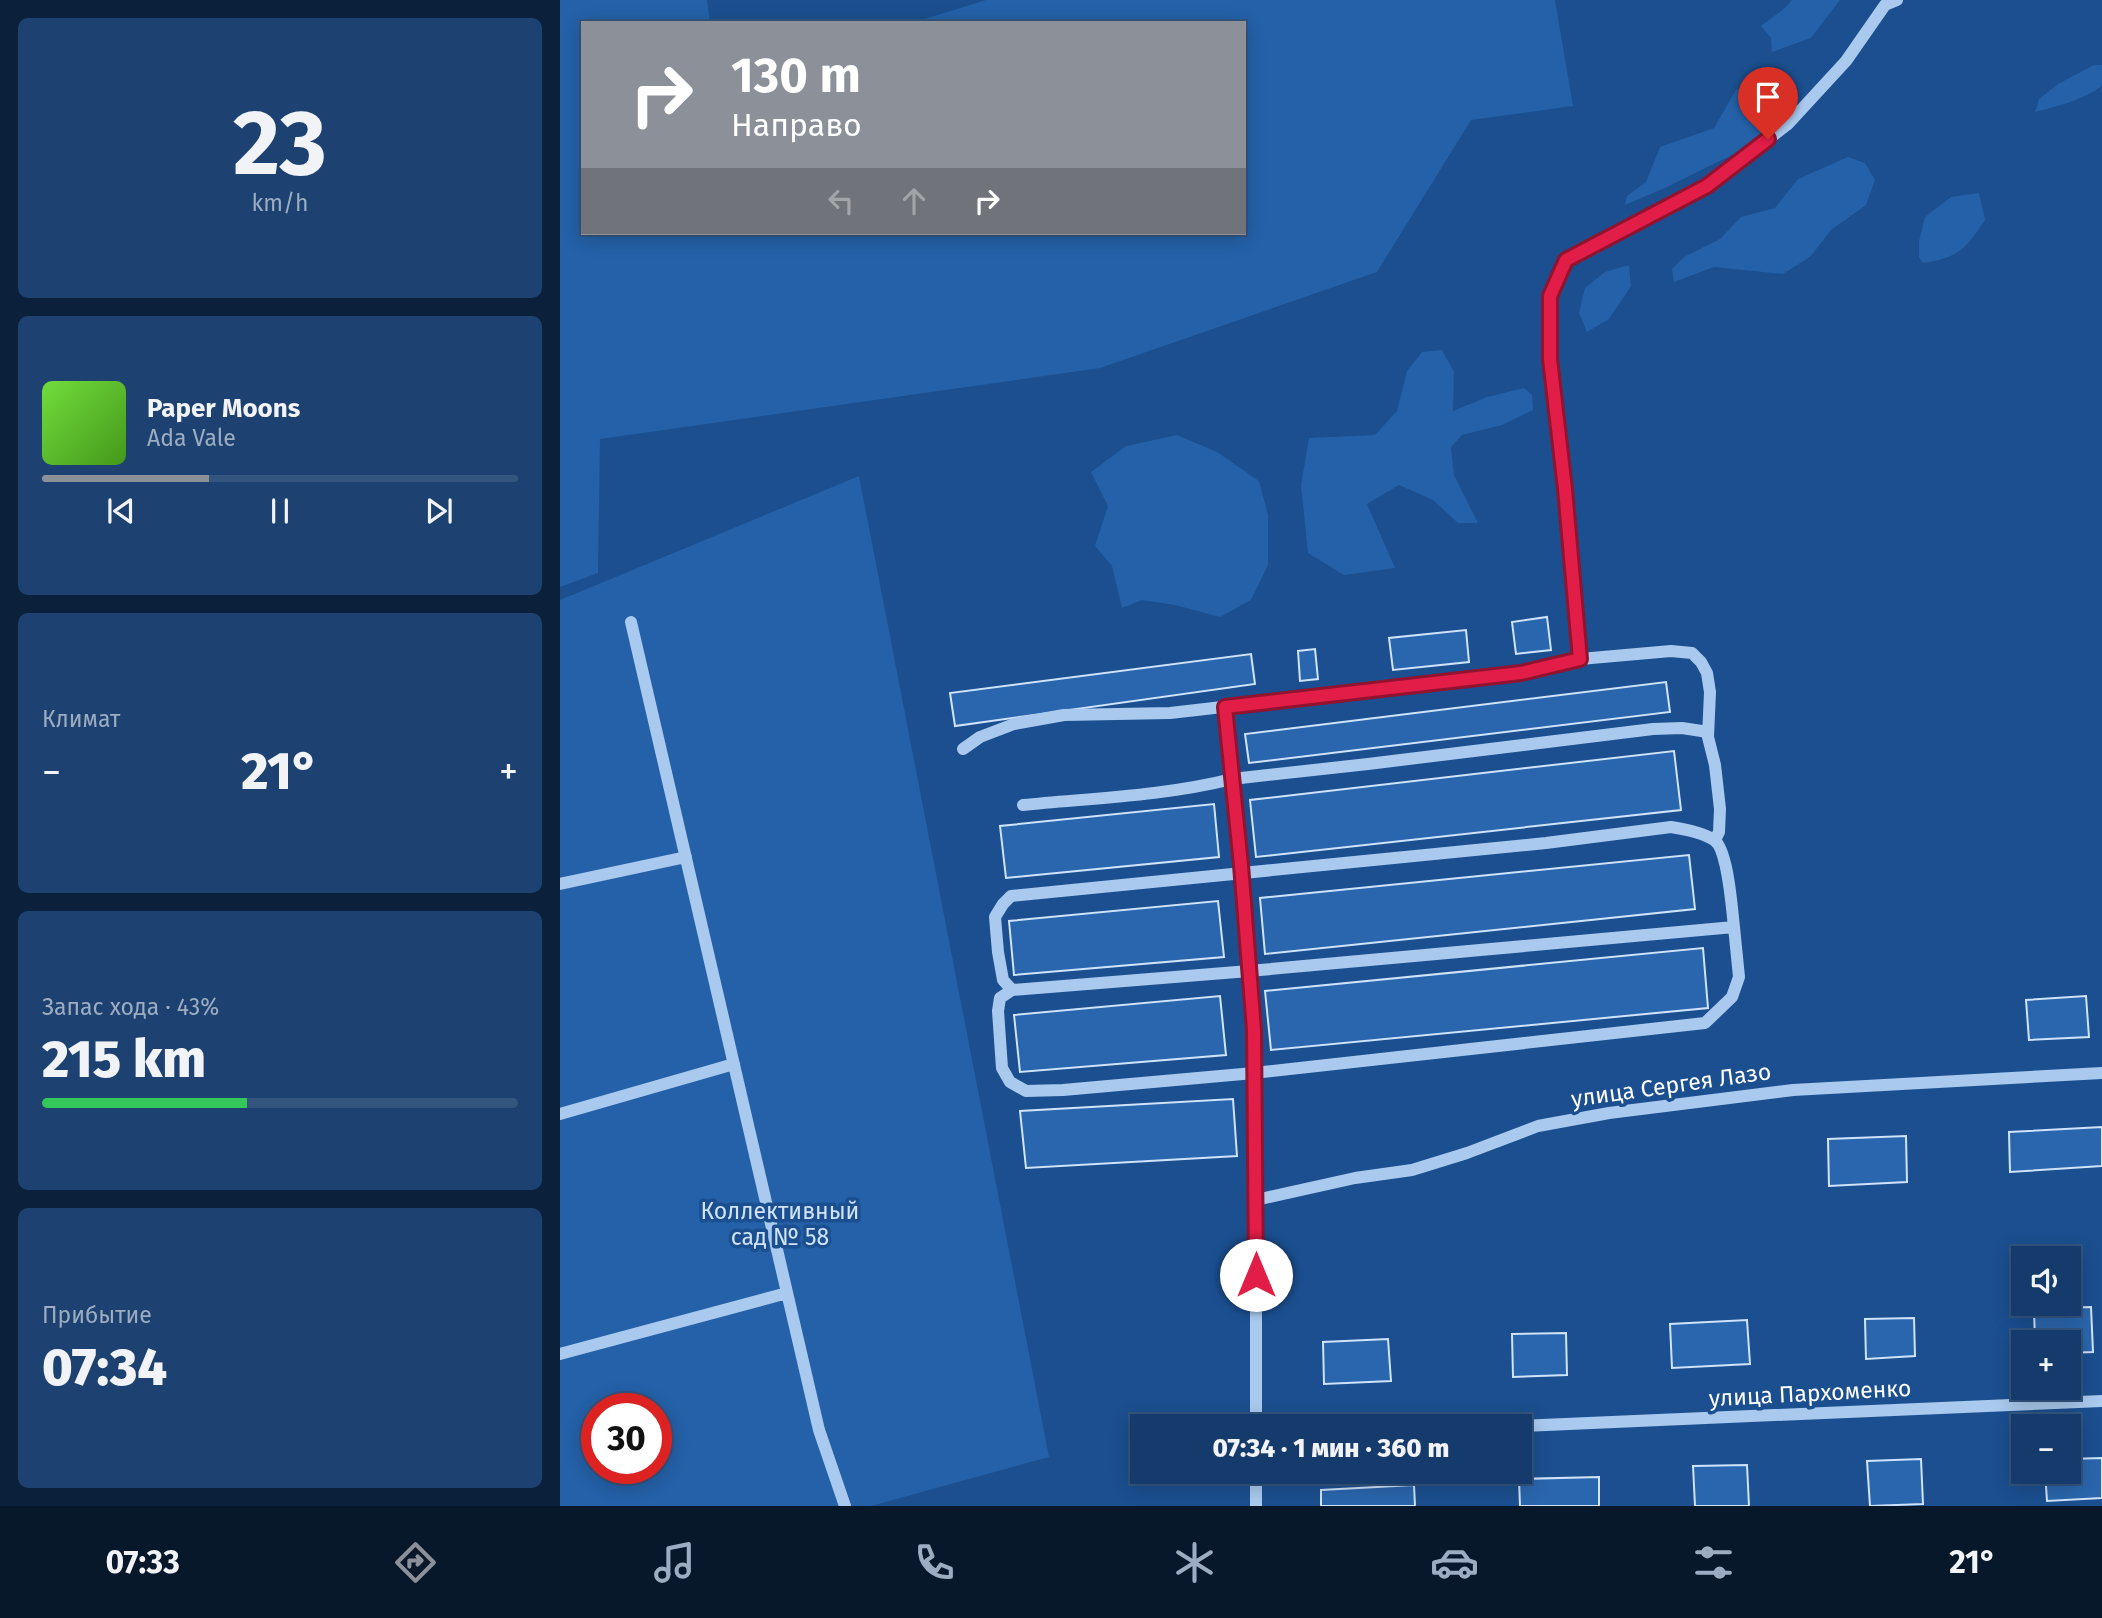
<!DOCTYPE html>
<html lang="ru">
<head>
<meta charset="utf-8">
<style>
	body { margin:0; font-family:"Fira Sans",sans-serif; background:#1d4271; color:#f1f3f6; height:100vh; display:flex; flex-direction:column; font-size:26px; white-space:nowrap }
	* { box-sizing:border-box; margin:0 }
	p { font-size:23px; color:#9dadc1 }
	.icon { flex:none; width:38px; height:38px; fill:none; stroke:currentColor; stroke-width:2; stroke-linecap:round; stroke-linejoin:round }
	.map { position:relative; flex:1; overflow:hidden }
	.drawer { display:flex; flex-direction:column; gap:18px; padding:18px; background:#0b203b; width:560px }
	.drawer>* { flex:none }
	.hud { position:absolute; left:21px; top:21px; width:665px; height:214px; border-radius:0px; box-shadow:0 4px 18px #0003,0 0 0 2px #33557e; background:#8c9099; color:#fff; overflow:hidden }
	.controls { position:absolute; left:1451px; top:1246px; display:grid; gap:14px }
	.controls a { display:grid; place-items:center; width:70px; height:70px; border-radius:0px; background:#143b6b; box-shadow:0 4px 18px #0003,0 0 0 2px #33557e; font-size:35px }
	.speed { position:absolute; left:21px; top:1393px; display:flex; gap:14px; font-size:35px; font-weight:700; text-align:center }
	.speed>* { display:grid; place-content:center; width:91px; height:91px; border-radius:50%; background:#143b6b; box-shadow:0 4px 18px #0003,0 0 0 2px #33557e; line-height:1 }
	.speed .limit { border:10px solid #d22; background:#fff; color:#111 }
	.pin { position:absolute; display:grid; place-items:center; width:60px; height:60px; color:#fff; margin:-72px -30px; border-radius:50% 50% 50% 0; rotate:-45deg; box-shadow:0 0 7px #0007 }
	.pin .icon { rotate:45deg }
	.me { position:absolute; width:77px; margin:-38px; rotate:0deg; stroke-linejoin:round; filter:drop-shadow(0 0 5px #0008) }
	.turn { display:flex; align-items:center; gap:24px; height:147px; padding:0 35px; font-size:32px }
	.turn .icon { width:91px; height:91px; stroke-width:2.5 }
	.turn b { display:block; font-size:49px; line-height:60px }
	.lanes { display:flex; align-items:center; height:66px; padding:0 35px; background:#0003; justify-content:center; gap:35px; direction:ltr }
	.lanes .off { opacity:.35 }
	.big { font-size:52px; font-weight:800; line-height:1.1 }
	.drawer .widget { flex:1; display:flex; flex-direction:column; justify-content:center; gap:10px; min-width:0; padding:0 24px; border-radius:10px; background:#1d4271 }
	.drawer .dial { align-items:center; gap:0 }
	.dial b { font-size:91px; line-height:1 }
	.song { display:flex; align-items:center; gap:21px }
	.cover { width:84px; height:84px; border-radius:10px; background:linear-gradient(135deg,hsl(100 70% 55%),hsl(100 70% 35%)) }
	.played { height:7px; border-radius:4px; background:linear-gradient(90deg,#8c9099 35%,#33557e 35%) }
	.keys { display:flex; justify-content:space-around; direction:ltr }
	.heat { display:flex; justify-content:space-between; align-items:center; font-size:38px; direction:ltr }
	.charge { height:10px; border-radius:5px; background:linear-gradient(90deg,#34c759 43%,#33557e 0) }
	.trip { position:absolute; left:570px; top:1414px; width:402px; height:70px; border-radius:0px; background:#143b6b; box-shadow:0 4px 18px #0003,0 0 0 2px #33557e; font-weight:800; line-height:70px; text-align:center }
	.tabs { display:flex; height:112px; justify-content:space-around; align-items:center; background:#08182b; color:#9dadc1 }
	.tabs .icon { width:49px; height:49px }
	.tabs .active { color:#8c9099 }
	.tabs b { font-size:32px; color:#f1f3f6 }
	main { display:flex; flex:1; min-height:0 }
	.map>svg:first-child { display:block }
	.green { fill:#2461a8; fill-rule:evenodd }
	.building { fill:#2a66ad; stroke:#cfe3fa; stroke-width:2 }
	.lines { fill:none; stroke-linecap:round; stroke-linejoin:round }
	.minor { stroke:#a9c9ee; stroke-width:12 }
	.route-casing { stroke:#92132f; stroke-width:18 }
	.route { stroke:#e11d48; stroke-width:12 }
	.labels { text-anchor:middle; stroke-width:7; stroke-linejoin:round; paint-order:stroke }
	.street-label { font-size:23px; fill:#fff; stroke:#1b4f8f }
	.park-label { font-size:23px; fill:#cfe3fa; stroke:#1b4f8f }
</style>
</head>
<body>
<main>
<section class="drawer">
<div class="widget dial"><b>23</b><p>km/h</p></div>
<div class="widget">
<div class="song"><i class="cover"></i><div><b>Paper Moons</b><p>Ada Vale</p></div></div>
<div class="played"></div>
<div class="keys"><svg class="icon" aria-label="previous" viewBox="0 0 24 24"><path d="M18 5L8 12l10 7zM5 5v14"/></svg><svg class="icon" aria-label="pause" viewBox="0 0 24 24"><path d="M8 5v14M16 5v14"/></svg><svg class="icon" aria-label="next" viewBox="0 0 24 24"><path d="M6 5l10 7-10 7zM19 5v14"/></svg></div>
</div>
<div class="widget"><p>Климат</p>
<div class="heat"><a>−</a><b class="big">21°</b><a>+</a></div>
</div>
<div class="widget"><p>Запас хода · 43%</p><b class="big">215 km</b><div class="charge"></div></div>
<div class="widget"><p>Прибытие</p><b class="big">07:34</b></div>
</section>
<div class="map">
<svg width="1542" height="1506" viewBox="0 0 1542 1506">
	<rect width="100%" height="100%" fill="#1b4f8f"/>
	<!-- green -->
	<path class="green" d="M0 0H147L150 23H23V233H684V23H352L426 0H995L1013 106 911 120 817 272 540 368 40 439 38 573 0 587Z
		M1232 0H1280L1251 38 1212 52 1211 38 1201 26 1225 8Z
		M1534 65H1542V86C1521 101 1498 106 1475 112L1479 99 1498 84Z
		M1204 77 1218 98 1209 127 1174 154 1107 187 1065 205 1067 196 1086 182 1100 147 1154 128 1176 90Z
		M1288 157 1305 163 1315 180 1306 205 1271 230 1251 256 1223 274 1154 267 1114 282 1112 269 1124 257 1160 239 1181 217 1215 208 1238 179Z
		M1419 193 1425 220C1406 249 1398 258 1363 263L1359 257V241L1365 217 1391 197Z
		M1069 265 1071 286 1049 319 1027 332 1019 313 1025 288 1045 272Z
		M882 350 894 372 893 411 927 397 964 388 972 395 973 410 942 425 902 435 891 447 894 475 918 523H898L873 500 839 485 807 504 835 568 784 575 748 553 741 485 749 438 815 435 837 411 847 371 862 352Z
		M617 435 657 452 699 481 708 515V565L691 600 660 617 615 605 582 600 562 608 552 566 535 546 548 506 531 472 566 446Z
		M299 476 489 1457 311 1506H0V600ZM37 1409H96V1468H37Z"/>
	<!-- building -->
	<path class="building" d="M987 617 991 650 956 654 952 622Z
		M906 630 909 662 833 670 829 638Z
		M755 649 758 679 740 681 738 651Z
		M691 654 695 684 395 726 390 693Z
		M1106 682 1110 712 689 763 685 734Z
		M1114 751 1121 810 696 857 690 800Z
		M654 804 659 857 446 878 440 826Z
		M1129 855 1135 909 705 954 700 898Z
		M658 901 664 957 454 975 449 921Z
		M1143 948 1148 1008 711 1050 705 991Z
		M660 996 666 1055 460 1072 454 1015Z
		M1526 996 1529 1037 1469 1040 1466 1000Z
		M673 1099 677 1156 466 1168 460 1111Z
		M1542 1127V1166L1450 1172 1449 1132Z
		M1346 1136 1347 1182 1269 1186 1268 1139Z
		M1531 1307 1533 1352 1508 1353V1342H1475L1474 1309Z
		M1354 1318 1355 1356 1306 1359 1305 1319Z
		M1187 1320 1190 1364 1112 1368 1110 1324Z
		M1006 1333 1007 1375 953 1377 952 1334Z
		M828 1339 831 1381 764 1384 763 1342Z
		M1542 1458V1498L1487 1501 1485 1472H1508V1459Z
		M1361 1459 1363 1504 1310 1506 1307 1461Z
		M1187 1465 1189 1506H1135L1133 1466Z
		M1039 1477V1506H960L959 1479Z
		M854 1485 855 1506H761V1490Z"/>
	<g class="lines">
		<!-- minor -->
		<path class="minor" d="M71 622 259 1430 285 1506
			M1020 659 1005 489 991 359 990 296 1006 260 1148 186 1228 124 1286 61 1325 5 1337 0
			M665 707 681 865 694 1030 696 1200V1426
			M403 749 420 737 454 724 504 715 610 713 961 673 1020 659 1111 651 1132 653 1141 662 1147 673 1150 692 1148 737 1155 765 1160 809 1159 832 1155 840
			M463 805C533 798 604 796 672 779L808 764 1093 729 1122 728 1148 732
			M0 884 126 857
			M1174 927 1179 977 1172 997 1145 1023 694 1073 503 1090 466 1091 450 1082 442 1068 438 1011 440 998 452 990 689 971Z
			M452 990 443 980 438 952 435 917 443 904 451 896 986 843 1111 827C1124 829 1142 832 1154 840 1168 849 1172 910 1174 927
			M0 1114 174 1064
			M696 1200 795 1178 852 1170 907 1153 978 1126 1049 1113 1233 1090 1542 1073
			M0 1354 227 1293
			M961 1426 1542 1401
			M696 1506V1472"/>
	</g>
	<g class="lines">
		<defs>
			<path id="route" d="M696 1275 694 1030 681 865 665 707 961 673 1020 659 1005 489 990 359V296L1006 260 1147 186 1208 139"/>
		</defs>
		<!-- route casing -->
		<use href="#route" class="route-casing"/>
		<!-- route -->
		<use href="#route" class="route"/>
	</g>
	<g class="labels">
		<!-- street labels -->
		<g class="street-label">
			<text transform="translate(1111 1085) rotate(-8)" y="8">улица Сергея Лазо</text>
			<text transform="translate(1250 1393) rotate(-3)" y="8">улица Пархоменко</text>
		</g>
		<!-- park labels -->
		<g class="park-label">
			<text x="220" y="1219">Коллективный<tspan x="220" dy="26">сад № 58</tspan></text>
		</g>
	</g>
</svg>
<div class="controls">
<a><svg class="icon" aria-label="sound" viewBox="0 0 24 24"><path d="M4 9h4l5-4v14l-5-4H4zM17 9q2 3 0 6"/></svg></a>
<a>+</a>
<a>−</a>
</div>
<div class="speed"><div class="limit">30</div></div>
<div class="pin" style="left:1208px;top:139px;background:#d93025"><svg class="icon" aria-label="arrive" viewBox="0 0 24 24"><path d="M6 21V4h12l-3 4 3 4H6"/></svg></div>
<svg class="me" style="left:696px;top:1275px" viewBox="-20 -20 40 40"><circle r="19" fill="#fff"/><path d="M0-13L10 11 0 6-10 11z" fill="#e11d48"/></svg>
<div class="trip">07:34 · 1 мин · 360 m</div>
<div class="hud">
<div class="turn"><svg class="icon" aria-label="right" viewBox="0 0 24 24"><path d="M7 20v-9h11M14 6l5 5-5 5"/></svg><div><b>130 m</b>Направо</div></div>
<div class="lanes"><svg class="icon off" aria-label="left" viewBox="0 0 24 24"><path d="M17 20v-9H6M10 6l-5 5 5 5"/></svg><svg class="icon off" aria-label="ahead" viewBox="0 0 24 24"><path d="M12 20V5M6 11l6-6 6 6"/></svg><svg class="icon" aria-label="right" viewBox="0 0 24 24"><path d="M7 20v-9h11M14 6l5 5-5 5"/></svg></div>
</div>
</div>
</main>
<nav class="tabs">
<b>07:33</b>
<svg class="icon active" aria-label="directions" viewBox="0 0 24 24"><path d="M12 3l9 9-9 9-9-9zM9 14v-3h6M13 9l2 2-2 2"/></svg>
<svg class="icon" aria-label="music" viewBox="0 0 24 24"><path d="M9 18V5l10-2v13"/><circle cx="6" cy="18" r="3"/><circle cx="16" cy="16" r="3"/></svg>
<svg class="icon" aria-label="phone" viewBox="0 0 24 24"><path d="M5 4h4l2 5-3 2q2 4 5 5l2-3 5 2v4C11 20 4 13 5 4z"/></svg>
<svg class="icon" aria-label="climate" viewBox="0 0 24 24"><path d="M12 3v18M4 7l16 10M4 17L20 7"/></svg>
<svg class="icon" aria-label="car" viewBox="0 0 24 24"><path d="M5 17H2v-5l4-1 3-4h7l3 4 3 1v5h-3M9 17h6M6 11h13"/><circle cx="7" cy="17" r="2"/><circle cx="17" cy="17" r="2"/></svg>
<svg class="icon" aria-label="filters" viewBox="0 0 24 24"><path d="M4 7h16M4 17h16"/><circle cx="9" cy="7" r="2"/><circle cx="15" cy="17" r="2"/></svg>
<b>21°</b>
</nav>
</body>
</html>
